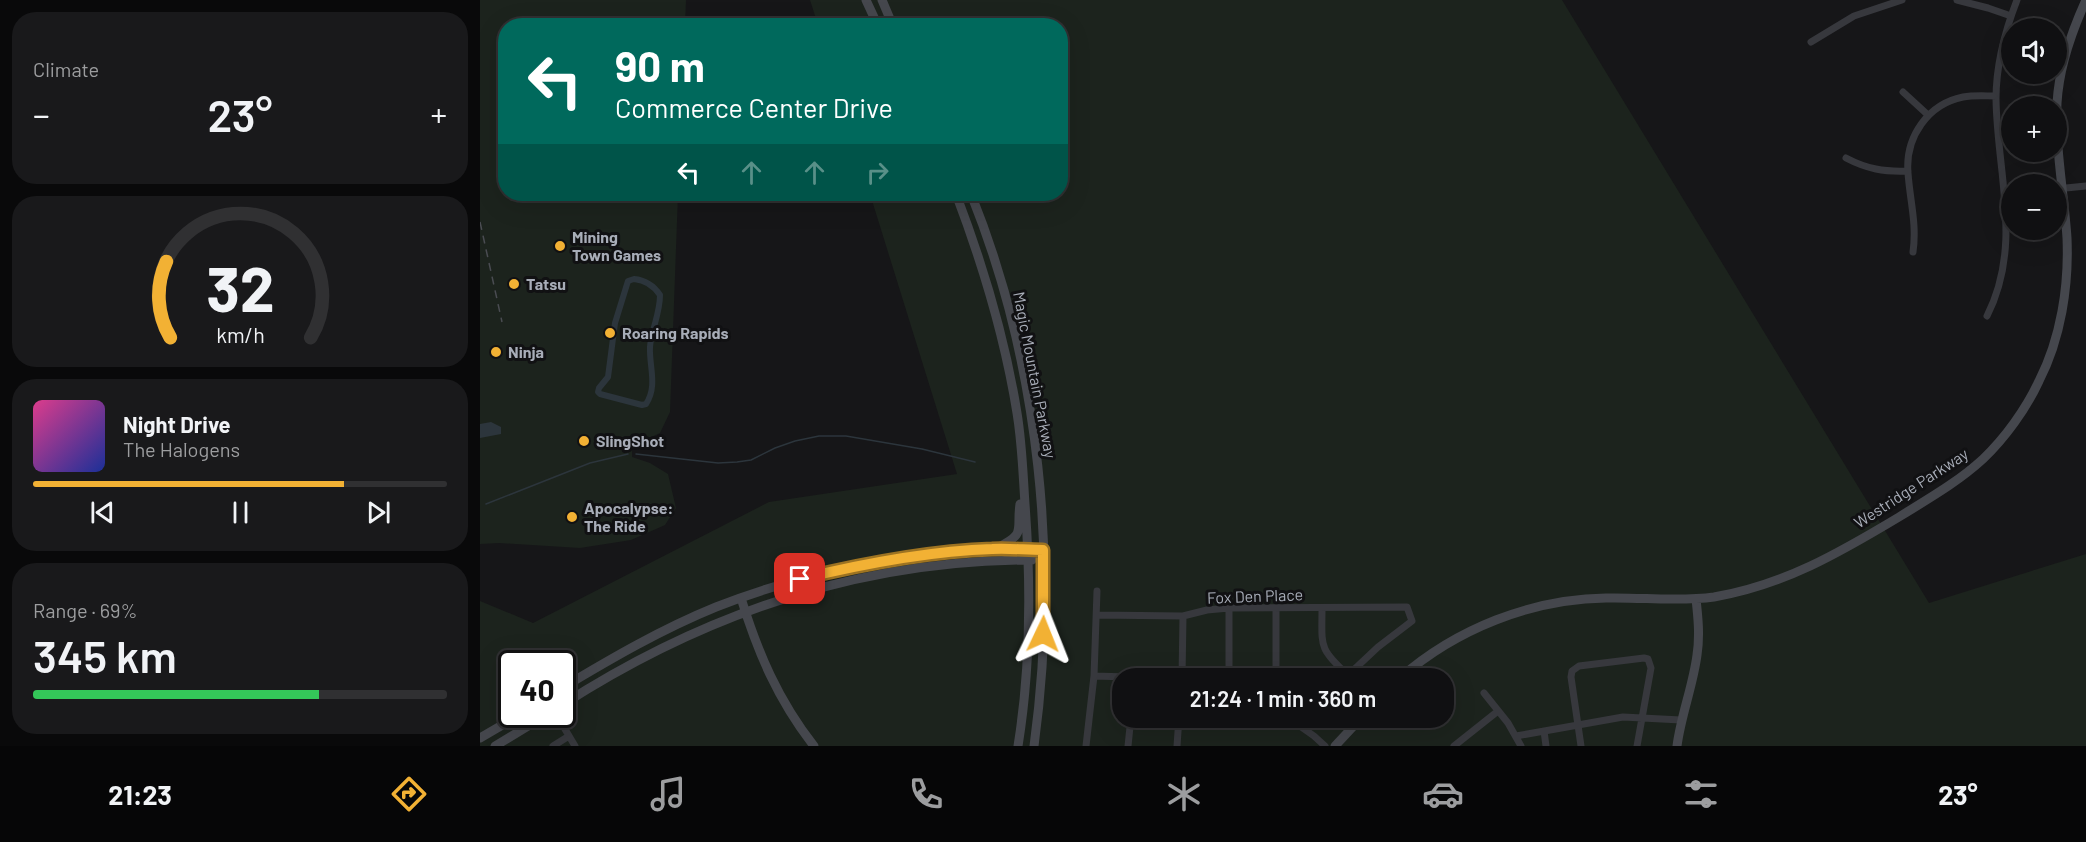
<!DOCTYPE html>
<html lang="en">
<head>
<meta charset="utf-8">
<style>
	body { margin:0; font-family:Barlow,sans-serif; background:#19191b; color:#f1f3f6; height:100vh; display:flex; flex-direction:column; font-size:22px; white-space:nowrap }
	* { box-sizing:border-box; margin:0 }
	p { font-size:20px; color:#9c9d9f }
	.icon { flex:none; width:33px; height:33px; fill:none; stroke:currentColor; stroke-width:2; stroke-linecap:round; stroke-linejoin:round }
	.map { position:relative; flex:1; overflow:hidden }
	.side { display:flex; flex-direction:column; gap:12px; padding:12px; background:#09090a; width:480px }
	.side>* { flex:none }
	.top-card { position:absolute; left:18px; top:18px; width:570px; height:183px; border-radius:24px; box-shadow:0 6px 24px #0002,0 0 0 2px #303032; background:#00695c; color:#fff; overflow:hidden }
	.tools { position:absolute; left:1521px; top:18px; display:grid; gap:12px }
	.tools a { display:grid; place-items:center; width:66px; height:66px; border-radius:50%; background:#101012; box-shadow:0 6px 24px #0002,0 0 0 2px #303032; font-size:30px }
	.speed { position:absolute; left:18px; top:650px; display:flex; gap:12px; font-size:30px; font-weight:700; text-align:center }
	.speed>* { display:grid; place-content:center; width:78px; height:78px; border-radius:50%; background:#101012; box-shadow:0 6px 24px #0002,0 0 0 2px #303032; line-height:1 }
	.speed .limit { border:3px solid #111; border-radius:9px; background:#fff; color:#111 }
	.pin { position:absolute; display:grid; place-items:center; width:51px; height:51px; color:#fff; margin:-26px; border-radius:12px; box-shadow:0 3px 9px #0006 }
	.me { position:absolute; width:66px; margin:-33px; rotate:2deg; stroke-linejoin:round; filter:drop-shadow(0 0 4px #0008) }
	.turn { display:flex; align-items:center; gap:21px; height:126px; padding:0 18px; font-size:27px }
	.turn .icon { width:78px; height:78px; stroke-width:2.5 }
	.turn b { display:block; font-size:42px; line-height:51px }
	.lanes { display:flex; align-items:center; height:57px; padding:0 18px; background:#0003; justify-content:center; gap:30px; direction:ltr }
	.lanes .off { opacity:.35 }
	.big { font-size:45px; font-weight:600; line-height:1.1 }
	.side .widget { flex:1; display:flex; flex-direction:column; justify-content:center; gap:9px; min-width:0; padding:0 21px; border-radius:24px; background:#19191b }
	.side .dial { align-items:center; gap:0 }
	.dial svg { height:156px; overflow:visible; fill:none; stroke:#303032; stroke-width:7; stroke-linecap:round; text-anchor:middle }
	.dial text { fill:#f1f3f6; stroke:none }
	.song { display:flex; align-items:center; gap:18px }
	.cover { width:72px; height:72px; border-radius:9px; background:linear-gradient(135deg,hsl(330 70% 55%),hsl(230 70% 35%)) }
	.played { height:6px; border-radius:3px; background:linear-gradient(90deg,#f2b134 75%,#303032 75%) }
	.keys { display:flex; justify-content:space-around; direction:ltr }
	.heat { display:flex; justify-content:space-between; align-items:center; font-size:33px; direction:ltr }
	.charge { height:9px; border-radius:4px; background:linear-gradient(90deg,#34c759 69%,#303032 0) }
	.trip { position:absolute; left:632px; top:668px; width:342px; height:60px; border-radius:24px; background:#101012; box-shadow:0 6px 24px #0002,0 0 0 2px #303032; font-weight:600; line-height:60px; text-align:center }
	.tab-bar { display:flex; height:96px; justify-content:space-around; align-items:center; background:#060607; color:#9c9d9f }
	.tab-bar .icon { width:42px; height:42px }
	.tab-bar .selected { color:#f2b134 }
	.tab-bar b { font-size:27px; color:#f1f3f6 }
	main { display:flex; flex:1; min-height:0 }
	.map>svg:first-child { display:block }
	.green { fill:#1c231d; fill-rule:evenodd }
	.water { fill:#2c353c }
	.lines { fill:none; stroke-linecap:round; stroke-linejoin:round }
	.stream { stroke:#2c353c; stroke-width:1.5 }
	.canal { stroke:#2c353c; stroke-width:6 }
	.street { stroke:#37383d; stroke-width:7 }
	.secondary { stroke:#45474d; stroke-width:9 }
	.rail { stroke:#4a4c52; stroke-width:1.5; stroke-dasharray:8 6; stroke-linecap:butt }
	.route-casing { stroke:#9d7322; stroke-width:15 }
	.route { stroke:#f2b134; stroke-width:10 }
	.poi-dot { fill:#f2b134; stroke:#111113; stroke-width:2 }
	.labels { text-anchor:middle; stroke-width:6; stroke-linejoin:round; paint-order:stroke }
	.poi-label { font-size:16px; font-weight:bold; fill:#a8adb8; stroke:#111113; text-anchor:start }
	.street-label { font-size:16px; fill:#a8adb8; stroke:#111113 }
</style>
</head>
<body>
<main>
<section class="side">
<div class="widget"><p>Climate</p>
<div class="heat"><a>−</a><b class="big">23°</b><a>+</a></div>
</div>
<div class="widget dial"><svg viewBox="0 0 100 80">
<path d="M14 69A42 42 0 1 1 86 69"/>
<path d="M14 69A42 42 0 0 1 12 30" stroke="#f2b134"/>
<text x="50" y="56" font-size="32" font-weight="700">32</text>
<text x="50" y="72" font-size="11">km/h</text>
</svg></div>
<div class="widget">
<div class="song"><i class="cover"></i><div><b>Night Drive</b><p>The Halogens</p></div></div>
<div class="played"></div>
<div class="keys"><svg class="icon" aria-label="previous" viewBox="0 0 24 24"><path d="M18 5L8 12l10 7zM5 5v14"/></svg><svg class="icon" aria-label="pause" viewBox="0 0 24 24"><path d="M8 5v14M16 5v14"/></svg><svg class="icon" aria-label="next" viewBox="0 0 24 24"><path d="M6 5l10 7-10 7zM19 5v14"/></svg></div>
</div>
<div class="widget"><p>Range · 69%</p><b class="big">345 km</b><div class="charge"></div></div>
</section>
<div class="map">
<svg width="1606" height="746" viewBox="0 0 1606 746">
	<rect width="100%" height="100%" fill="#161618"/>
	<!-- green -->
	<path class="green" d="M0 0H206L205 25 26 26V194H198L190 412 180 433 152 446V457L170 463 188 474 196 508 185 525 151 540 100 548 19 543 0 544Z
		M330 0H1082L1449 603 1606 554V746H0V601L53 623 289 502 477 474 390 194H580V26L338 25ZM32 663H82V714H32ZM642 678H963V717H642Z"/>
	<!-- water -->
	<path class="water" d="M11 422 21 427V434L0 438V424Z"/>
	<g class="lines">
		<!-- stream -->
		<path class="stream" d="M156 454 238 463 257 462 271 460 295 448 315 441 339 436H366L442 449 495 462
			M6 504 110 463 148 454"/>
		<!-- canal -->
		<path class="canal" d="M154 279C165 280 174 286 180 295 180 314 171 331 170 347 169 366 178 386 166 404L162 405 120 394 118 392 119 388 128 377 135 323 148 281Z"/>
		<!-- street -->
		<path class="street" d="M1477 0 1508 8 1531 16
			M1331 42 1374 16 1422 0
			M1423 92 1448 115
			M1366 158C1387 169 1404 172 1428 171
			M1576 189 1606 186
			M1433 252C1437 224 1430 201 1428 173 1425 137 1448 104 1483 97 1494 95 1505 96 1516 96
			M1507 316C1543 245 1517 173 1516 99 1516 65 1525 31 1537 0
			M842 608C842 646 838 648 868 675
			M617 615 703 616 727 610 749 608 927 607 932 621 898 647 865 678
			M614 676 683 678
			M702 678 703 616
			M749 678V608
			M796 678V608
			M1004 693 1028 723 1041 746
			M76 714 95 746
			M807 717 834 736 845 746
			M821 727 830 717
			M1064 731 1066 746
			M1036 736 1143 717 1201 720
			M73 746 89 736
			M606 746 614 676 617 591
			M648 746 651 717
			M697 746 699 717
			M974 746 1018 711
			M1101 746 1091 677 1092 671 1099 666 1164 658 1168 659 1171 668 1157 746"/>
		<!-- secondary -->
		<path class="secondary" d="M386 0 398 26
			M402 0 413 26
			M476 194C503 265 525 338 537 413 542 443 543 474 545 504 551 585 551 666 538 746
			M491 194C560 365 579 563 554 746
			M517 548C547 533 536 531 540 504
			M261 598C278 653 298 700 334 746
			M920 678C976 629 1051 599 1126 598 1162 597 1198 602 1234 597 1304 585 1359 553 1419 517 1448 499 1478 482 1503 459 1525 438 1546 409 1559 381 1581 338 1589 286 1587 238 1584 193 1575 148 1577 103 1579 67 1591 33 1606 0
			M82 688C132 658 182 629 236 607 302 581 370 565 440 556 464 553 489 549 513 549 529 549 546 550 563 550
			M82 705C225 613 382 560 552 560
			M0 738 41 714
			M15 746 68 714
			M855 746 882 717
			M1197 746C1201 715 1213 686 1217 655 1220 636 1218 617 1216 599"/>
		<!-- rail -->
		<path class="rail" d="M0 222 22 322"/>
	</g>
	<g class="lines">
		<defs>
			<path id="route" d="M320 579C382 564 448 551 512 549 529 548 546 550 563 550V634"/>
		</defs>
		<!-- route casing -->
		<use href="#route" class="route-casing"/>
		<!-- route -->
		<use href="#route" class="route"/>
	</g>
	<!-- markers -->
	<g class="poi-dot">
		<circle cx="80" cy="246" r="6"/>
		<circle cx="34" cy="284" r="6"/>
		<circle cx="130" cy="333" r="6"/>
		<circle cx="16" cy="352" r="6"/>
		<circle cx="104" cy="441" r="6"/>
		<circle cx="92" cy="517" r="6"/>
	</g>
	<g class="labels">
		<!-- poi labels -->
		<g class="poi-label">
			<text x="92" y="243">Mining<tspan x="92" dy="18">Town Games</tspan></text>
			<text x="46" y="290">Tatsu</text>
			<text x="142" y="339">Roaring Rapids</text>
			<text x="28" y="358">Ninja</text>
			<text x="116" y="447">SlingShot</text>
			<text x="104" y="514">Apocalypse:<tspan x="104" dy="18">The Ride</tspan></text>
		</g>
		<!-- street labels -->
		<g class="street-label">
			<text transform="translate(555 375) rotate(79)" y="6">Magic Mountain Parkway</text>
			<text transform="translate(1431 488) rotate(-33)" y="6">Westridge Parkway</text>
			<text transform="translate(775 596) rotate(-2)" y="6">Fox Den Place</text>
		</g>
	</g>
</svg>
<div class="tools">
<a><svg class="icon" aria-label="sound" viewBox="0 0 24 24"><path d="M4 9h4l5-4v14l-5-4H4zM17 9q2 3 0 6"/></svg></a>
<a>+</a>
<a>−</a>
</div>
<div class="speed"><div class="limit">40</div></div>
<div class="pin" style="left:320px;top:579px;background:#d93025"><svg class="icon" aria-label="arrive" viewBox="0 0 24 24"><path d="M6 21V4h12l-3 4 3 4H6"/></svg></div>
<svg class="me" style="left:563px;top:634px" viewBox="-20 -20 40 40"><path d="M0-17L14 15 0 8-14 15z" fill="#f2b134" stroke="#fff" stroke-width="4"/></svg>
<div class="trip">21:24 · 1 min · 360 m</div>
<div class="top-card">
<div class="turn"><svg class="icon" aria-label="left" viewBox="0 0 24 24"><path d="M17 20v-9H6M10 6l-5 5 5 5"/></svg><div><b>90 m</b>Commerce Center Drive</div></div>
<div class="lanes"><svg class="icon" aria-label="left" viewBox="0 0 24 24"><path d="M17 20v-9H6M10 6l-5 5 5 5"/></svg><svg class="icon off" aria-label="ahead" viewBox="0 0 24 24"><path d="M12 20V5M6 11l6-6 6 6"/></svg><svg class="icon off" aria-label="ahead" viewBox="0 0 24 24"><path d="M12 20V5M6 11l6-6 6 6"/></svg><svg class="icon off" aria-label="right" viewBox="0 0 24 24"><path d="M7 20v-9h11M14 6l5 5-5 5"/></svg></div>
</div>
</div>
</main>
<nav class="tab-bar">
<b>21:23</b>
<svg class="icon selected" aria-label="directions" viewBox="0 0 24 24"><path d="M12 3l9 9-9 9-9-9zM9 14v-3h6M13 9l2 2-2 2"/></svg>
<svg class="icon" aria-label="music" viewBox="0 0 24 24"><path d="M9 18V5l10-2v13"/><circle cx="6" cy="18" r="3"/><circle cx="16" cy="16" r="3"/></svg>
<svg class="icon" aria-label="phone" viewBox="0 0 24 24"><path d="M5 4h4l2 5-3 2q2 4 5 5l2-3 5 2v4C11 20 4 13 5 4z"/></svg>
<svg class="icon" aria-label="climate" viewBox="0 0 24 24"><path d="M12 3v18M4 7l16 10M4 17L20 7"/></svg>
<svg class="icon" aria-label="car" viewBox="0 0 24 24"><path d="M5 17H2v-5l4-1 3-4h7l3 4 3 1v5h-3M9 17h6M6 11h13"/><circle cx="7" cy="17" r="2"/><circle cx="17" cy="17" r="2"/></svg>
<svg class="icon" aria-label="filters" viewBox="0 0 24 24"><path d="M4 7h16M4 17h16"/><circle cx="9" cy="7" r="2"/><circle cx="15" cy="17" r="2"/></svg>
<b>23°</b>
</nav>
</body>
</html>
